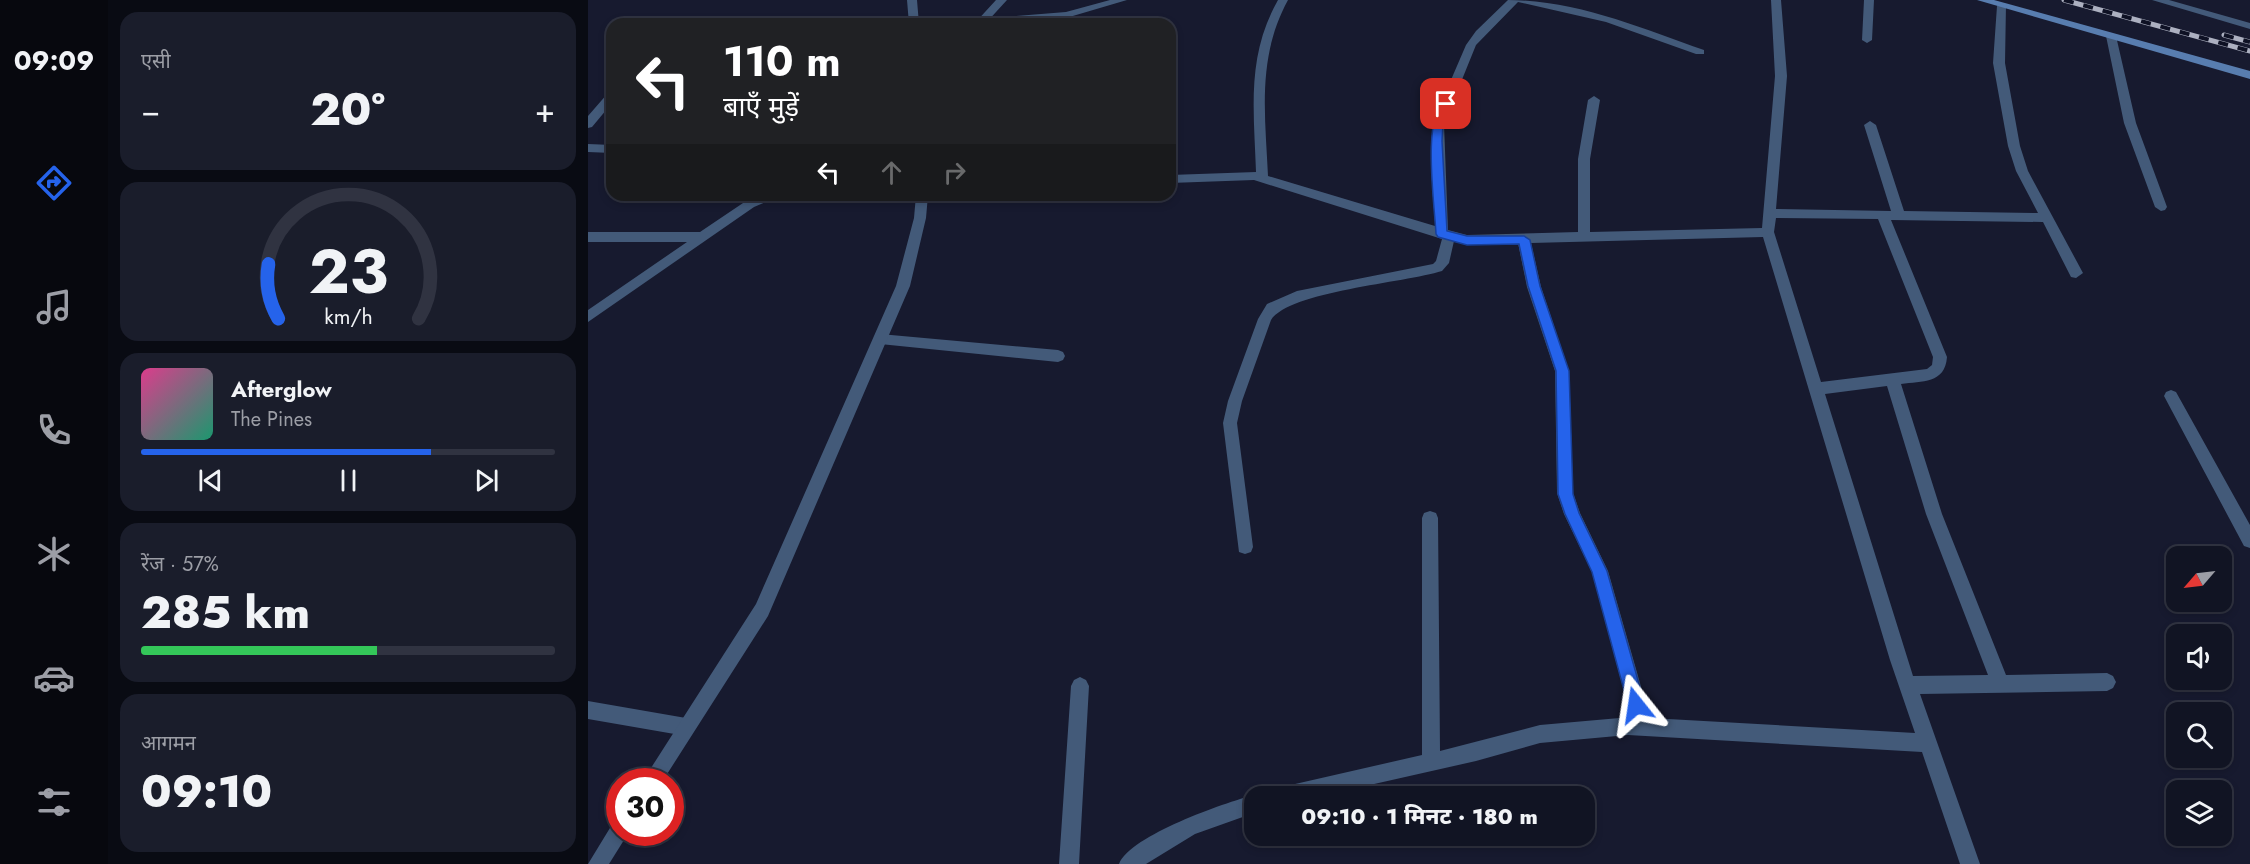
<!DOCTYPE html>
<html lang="hi">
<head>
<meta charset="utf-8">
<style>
	body { margin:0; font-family:Jost,"Noto Sans Devanagari",sans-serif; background:#1a1d2b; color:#f1f3f6; height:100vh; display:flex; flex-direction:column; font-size:22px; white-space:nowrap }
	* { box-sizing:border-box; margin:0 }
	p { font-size:20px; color:#9c9ea6 }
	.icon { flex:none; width:33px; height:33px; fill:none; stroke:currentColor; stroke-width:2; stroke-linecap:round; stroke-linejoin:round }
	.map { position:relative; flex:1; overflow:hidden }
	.panel { display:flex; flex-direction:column; gap:12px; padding:12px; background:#090b13; width:480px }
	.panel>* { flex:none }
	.top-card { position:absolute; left:18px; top:18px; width:570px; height:183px; border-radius:18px; box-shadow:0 3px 9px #0003,0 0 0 2px #303341; background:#202124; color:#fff; overflow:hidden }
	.needle { width:39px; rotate:242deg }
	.buttons { position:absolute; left:1578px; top:546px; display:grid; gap:12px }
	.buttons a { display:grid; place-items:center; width:66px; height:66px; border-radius:12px; background:#111423; box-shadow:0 3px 9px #0003,0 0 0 2px #303341; font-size:30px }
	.speed { position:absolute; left:18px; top:768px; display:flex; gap:12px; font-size:30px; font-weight:700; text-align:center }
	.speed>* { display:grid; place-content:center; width:78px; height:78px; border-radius:50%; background:#111423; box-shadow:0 3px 9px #0003,0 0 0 2px #303341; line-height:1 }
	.speed .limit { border:9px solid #d22; background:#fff; color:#111 }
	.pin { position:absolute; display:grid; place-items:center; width:51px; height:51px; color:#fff; margin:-26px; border-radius:12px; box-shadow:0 3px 9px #0006 }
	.me { position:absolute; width:66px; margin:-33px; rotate:345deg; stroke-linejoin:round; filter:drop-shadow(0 0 4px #0008) }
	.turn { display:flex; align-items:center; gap:21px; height:126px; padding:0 18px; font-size:27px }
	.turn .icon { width:78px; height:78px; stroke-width:2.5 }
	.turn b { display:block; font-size:42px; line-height:51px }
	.lanes { display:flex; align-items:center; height:57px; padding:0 18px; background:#0003; justify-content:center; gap:30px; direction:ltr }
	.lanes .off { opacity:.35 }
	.big { font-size:45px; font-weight:800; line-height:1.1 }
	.panel .widget { flex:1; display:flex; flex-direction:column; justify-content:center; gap:9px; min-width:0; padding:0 21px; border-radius:18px; background:#1a1d2b }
	.panel .dial { align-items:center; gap:0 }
	.dial svg { height:156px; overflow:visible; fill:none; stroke:#303341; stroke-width:7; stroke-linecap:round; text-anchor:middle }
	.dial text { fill:#f1f3f6; stroke:none }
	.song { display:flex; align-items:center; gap:18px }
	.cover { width:72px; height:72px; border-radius:9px; background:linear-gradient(135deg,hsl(330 70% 55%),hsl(160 70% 35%)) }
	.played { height:6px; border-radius:3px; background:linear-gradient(90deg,#2563eb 70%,#303341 70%) }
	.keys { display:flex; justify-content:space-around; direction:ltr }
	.heat { display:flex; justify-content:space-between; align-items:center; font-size:33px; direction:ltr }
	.charge { height:9px; border-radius:4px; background:linear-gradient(90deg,#34c759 57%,#303341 0) }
	.trip { position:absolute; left:656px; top:786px; width:351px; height:60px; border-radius:18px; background:#111423; box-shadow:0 3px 9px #0003,0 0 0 2px #303341; font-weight:800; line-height:60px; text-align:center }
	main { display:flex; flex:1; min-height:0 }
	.menu { display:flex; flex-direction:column; width:108px; justify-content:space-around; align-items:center; background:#07080e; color:#9c9ea6 }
	.menu .icon { width:42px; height:42px }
	.menu .selected { color:#2563eb }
	.menu b { font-size:27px; color:#f1f3f6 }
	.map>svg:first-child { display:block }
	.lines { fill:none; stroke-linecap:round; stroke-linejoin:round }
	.service { fill:#435a79; fill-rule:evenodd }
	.minor { fill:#435a79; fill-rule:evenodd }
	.tertiary { fill:#435a79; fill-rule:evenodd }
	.secondary { fill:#587daf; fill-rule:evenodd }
	.rail-casing { stroke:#acb0c0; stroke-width:5 }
	.rail { stroke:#0e1124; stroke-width:4; stroke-dasharray:10; stroke-linecap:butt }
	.route { fill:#2563eb; stroke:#184099; stroke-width:1.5 }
</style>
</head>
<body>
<main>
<nav class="menu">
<b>09:09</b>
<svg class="icon selected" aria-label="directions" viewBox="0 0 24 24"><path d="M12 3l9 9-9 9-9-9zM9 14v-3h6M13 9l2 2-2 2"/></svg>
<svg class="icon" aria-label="music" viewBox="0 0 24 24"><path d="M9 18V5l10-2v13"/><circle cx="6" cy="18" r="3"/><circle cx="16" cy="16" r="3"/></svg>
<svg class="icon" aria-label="phone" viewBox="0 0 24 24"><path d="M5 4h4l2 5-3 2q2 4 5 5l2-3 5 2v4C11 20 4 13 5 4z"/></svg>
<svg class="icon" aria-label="climate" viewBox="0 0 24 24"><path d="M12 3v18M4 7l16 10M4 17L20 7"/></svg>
<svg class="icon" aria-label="car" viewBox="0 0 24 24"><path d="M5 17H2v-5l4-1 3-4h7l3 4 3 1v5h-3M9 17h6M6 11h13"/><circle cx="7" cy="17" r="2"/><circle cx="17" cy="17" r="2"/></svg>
<svg class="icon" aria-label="filters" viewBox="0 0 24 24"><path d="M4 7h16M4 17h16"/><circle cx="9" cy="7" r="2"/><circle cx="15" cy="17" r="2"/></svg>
</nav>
<section class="panel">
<div class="widget"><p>एसी</p>
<div class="heat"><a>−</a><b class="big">20°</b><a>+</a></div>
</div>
<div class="widget dial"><svg viewBox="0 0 100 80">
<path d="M14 69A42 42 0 1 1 86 69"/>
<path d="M14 69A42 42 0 0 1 9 41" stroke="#2563eb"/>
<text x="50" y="56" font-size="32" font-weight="700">23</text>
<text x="50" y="72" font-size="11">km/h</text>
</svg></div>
<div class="widget">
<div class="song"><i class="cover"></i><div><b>Afterglow</b><p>The Pines</p></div></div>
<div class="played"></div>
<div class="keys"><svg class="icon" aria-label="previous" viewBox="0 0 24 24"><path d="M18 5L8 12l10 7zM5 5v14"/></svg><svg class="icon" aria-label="pause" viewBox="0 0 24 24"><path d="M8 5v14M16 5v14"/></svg><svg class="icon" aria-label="next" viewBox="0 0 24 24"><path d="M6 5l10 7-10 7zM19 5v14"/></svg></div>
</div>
<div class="widget"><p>रेंज · 57%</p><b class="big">285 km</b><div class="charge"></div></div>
<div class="widget"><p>आगमन</p><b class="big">09:10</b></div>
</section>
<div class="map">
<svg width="1662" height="864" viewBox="0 0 1662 864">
	<rect width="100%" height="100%" fill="#171a2f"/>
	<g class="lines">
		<!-- service -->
		<path class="service" d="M1523 33 1528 36 1548 123 1579 207 1577 210 1573 211 1567 207 1536 123 1518 36Z
			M1583 390 1588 392 1662 525V548L1656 546 1576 396 1578 392Z"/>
		<!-- minor -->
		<path class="minor" d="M319 0H329L331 24H321Z
			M522 0H539L478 18 388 24 387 22 392 19 478 12Z
			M690 0H700C669 57 677 113 680 176L847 226 844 124 878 45 888 31 920 0C988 0 1053 28 1116 50V54H1108L1018 22 930 2 888 45 856 124 860 230 879 235 990 232V159L1000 100 1006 96 1012 100 1002 159V232L1174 228 1187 76 1183 0H1193L1199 76 1188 209 1303 211 1276 125 1282 121 1288 125 1316 211 1450 213 1428 171 1420 146 1405 63 1409 6 1418 4 1417 63 1432 146 1440 171 1495 273 1488 278 1483 277 1455 222 1303 220 1359 357C1357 384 1334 381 1313 384L1354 514 1418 675 1519 673 1525 676 1528 682 1525 688 1519 691 1332 694 1392 864H1372L1334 752 1040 735 952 743 888 761 733 796H685L687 789 694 787 834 755V518L836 513 842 511 848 513 850 518 852 751 952 725 1043 717 1004 572 976 514 969 493 967 371 939 287 930 243 879 245 866 241 861 263 854 271C816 283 702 291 683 320L654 401 649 423 665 547 663 552 657 554 651 552 635 423 640 401 670 319 679 304 709 291 845 264 848 261 854 239 666 180 582 183V175L668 172C666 111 658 56 690 0ZM1188 218 1290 219 1345 357 1344 365 1339 369 1233 382 1186 232ZM1175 237 1302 660 1327 733 1062 718 1020 571 992 513 985 493 981 371 953 287 943 243ZM1299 386 1338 514 1400 675 1325 676 1320 660 1237 394Z
			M1276 0H1286L1284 40 1279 43 1274 40Z
			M1564 0H1581L1662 23V29Z
			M86 18 91 21 89 24H79Z
			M24 92V103L4 127 0 128V116L20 93Z
			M0 144 24 145V153L0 152Z
			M171 195H189L187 198 166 207 0 322V310L99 242H0V232H112L158 201Z
			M292 334 470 350 475 352 477 356 475 360 470 362 292 344 285 339Z
			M492 677 498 680 501 686 491 864H471L483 686 486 680Z
			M0 701 98 718 104 721 107 727 104 733 98 736 0 719Z
			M666 795 671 796H666V813L607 834 558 864H531C543 835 636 803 666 795Z"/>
		<!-- tertiary -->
		<path class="tertiary" d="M408 0H419L397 24H386Z
			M328 195H340L338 218 322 286 180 616 74 782H54L168 604 308 286 326 218Z
			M32 821V832H41L21 864H0L25 823Z"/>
		<!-- secondary -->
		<path class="secondary" d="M1389 0H1406L1662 71V79Z"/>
		<defs>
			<path id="rail" d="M1476 0 1662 51
				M1636 35 1662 42"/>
		</defs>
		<!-- rail casing -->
		<use href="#rail" class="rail-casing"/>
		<!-- rail -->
		<use href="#rail" class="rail"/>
	</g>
	<!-- route -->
	<path class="route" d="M858 101 863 104 855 124 854 141 859 231 879 236H936L942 240 952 286 981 371 985 494 991 513 1019 571 1057 705 1054 710 1048 713 1043 710 1040 705 1004 572 977 514 970 494 968 371 940 286 931 244 879 245 850 237 848 234C847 209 833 111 858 101Z"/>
</svg>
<div class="buttons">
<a><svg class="needle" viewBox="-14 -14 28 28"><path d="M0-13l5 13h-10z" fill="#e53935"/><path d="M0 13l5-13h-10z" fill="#9c9ea6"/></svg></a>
<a><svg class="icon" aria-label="sound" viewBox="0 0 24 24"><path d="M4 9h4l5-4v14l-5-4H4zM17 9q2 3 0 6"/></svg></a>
<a><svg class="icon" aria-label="search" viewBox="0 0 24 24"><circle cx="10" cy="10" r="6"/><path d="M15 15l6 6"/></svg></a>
<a><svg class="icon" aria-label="layers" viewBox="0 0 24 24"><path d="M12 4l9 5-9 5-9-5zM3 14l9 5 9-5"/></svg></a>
</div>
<div class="speed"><div class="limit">30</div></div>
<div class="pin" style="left:858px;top:104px;background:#d93025"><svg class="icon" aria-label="arrive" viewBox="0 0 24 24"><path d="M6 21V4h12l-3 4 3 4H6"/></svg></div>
<svg class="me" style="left:1048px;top:705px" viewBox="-20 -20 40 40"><path d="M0-17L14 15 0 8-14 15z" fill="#2563eb" stroke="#fff" stroke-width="4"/></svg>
<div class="trip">09:10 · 1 मिनट · 180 m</div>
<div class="top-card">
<div class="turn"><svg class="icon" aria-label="left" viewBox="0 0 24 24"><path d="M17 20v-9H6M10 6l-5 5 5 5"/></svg><div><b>110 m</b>बाएँ मुड़ें</div></div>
<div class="lanes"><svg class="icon" aria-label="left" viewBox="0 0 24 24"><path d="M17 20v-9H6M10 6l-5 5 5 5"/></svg><svg class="icon off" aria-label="ahead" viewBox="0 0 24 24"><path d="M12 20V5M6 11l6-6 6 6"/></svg><svg class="icon off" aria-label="right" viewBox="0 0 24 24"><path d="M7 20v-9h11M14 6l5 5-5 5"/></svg></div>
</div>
</div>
</main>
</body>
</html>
